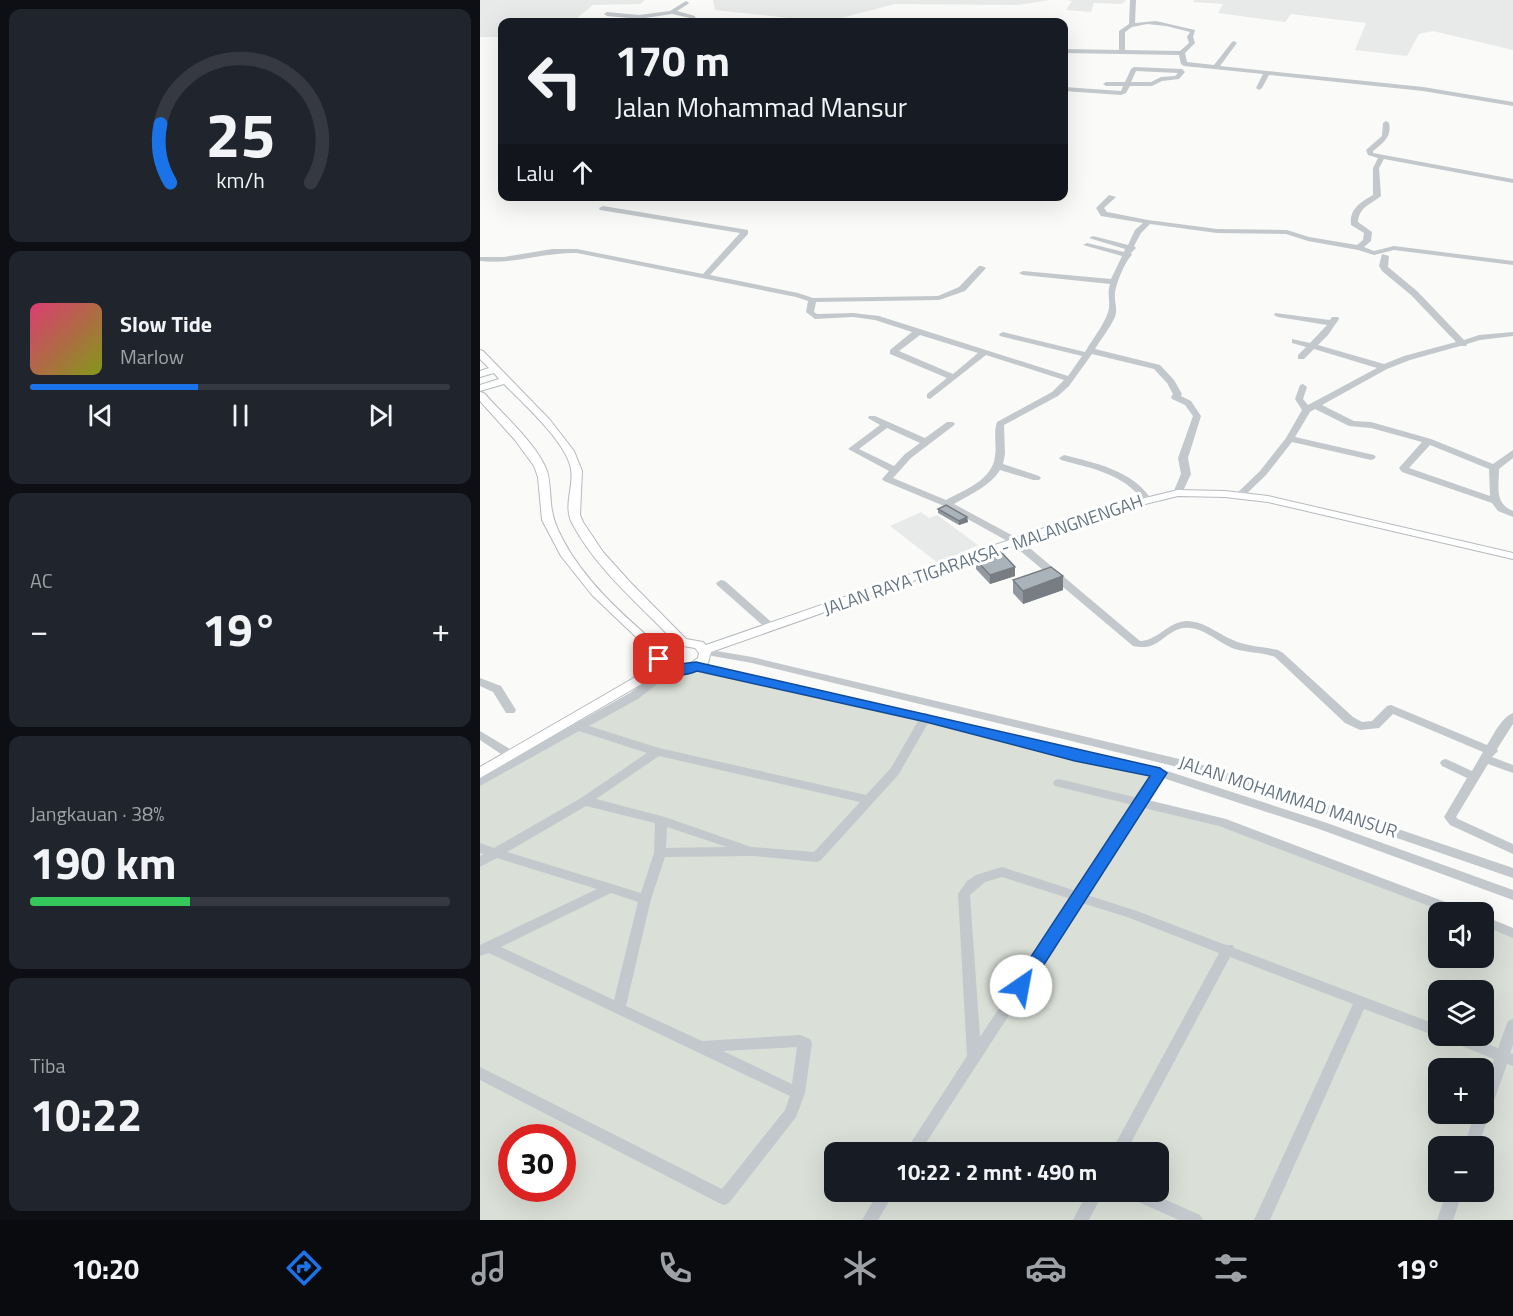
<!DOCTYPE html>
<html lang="id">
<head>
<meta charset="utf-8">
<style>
	body { margin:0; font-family:"Titillium Web",sans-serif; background:#20242c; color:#f1f3f6; height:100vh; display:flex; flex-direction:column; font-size:22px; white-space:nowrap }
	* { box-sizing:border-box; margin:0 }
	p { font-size:20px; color:#9ea1a6 }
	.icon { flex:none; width:33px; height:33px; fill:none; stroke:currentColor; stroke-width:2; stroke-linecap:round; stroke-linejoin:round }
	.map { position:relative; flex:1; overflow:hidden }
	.panel { display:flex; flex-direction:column; gap:9px; padding:9px; background:#0d0f14; width:480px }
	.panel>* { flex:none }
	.guide { position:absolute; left:18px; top:18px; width:570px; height:183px; border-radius:12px; box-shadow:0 6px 24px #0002; background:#171b24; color:#f1f3f6; overflow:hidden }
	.buttons { position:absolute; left:948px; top:902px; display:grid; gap:12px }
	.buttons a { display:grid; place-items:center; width:66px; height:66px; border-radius:12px; background:#171b24; box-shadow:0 6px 24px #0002; font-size:30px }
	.speed { position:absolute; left:18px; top:1124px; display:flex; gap:12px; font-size:30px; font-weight:700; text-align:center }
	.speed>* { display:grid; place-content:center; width:78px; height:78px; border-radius:50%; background:#171b24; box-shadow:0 6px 24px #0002; line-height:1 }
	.speed .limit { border:9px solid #d22; background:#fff; color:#111 }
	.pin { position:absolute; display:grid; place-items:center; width:51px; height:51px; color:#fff; margin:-26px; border-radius:12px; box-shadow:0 3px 9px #0006 }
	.me { position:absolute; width:66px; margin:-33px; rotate:33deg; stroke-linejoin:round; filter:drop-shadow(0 0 4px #0008) }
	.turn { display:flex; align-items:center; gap:21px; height:126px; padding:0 18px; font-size:27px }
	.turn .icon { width:78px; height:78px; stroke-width:2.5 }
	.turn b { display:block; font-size:42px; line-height:51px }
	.then { display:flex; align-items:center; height:57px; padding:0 18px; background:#0003; gap:12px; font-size:22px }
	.big { font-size:45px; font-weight:700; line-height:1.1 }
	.panel .card { flex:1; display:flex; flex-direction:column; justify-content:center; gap:9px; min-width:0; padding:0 21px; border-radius:12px; background:#20242c }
	.panel .dial { align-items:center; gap:0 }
	.dial svg { height:156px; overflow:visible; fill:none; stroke:#363941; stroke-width:7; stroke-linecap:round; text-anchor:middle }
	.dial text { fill:#f1f3f6; stroke:none }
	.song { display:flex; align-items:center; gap:18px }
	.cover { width:72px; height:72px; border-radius:9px; background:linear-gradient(135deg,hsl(340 70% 55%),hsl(70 70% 35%)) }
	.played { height:6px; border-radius:3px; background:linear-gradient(90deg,#1a73e8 40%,#363941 40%) }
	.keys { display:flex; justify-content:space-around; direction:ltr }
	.heat { display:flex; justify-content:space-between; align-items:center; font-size:33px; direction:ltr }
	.charge { height:9px; border-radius:4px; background:linear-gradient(90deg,#34c759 38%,#363941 0) }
	.trip { position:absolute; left:344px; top:1142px; width:345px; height:60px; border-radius:12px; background:#171b24; box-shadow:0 6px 24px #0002; font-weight:700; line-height:60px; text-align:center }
	.dock { display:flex; height:96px; justify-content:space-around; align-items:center; background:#090b0e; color:#9ea1a6 }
	.dock .icon { width:42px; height:42px }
	.dock .selected { color:#1a73e8 }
	.dock b { font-size:27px; color:#f1f3f6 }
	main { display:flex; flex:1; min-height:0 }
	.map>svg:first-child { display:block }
	.built { fill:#e8e9e9 }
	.green { fill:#dadfd7; fill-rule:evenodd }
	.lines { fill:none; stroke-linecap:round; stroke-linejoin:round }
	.major-casing { stroke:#b5babe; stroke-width:2 }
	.minor { fill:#c3c8cc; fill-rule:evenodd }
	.major { fill:#fff; fill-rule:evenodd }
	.wall { fill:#929a9f }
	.shaded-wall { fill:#777d82 }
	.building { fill:#aab3b9; stroke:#777d82; stroke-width:1.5 }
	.route { fill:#1a73e8; stroke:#114b97; stroke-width:1.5 }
	.labels { text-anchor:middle; stroke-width:6; stroke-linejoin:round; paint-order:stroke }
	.street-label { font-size:18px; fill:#657683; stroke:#fff }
</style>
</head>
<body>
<main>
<section class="panel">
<div class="card dial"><svg viewBox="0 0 100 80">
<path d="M14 69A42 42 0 1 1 86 69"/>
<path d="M14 69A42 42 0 0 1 9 39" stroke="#1a73e8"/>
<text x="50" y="56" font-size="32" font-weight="700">25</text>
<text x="50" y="72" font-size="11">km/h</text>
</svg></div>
<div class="card">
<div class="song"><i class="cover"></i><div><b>Slow Tide</b><p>Marlow</p></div></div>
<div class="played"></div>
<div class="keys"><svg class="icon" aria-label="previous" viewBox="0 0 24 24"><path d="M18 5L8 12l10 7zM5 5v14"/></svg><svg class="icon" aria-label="pause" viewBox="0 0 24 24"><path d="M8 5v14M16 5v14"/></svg><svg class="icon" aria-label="next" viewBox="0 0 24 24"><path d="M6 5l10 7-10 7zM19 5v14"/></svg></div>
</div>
<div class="card"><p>AC</p>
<div class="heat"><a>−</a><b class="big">19°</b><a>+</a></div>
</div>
<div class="card"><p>Jangkauan · 38%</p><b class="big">190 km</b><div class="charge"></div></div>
<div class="card"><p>Tiba</p><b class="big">10:22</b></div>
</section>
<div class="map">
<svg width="1033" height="1220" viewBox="0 0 1033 1220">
	<rect width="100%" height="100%" fill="#fafaf8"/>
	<!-- built -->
	<path class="built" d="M0 0H165L161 4 113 5 92 22H22V37H0Z
		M233 0H570L538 5 415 4 361 18 369 22H332L327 20 235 10Z
		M586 0H646L642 4 614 3 611 12 586 10 592 1Z
		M714 0H1033V50L953 31 939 34 927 56 875 50 886 23 811 14 805 22 738 13 743 4 713 2Z
		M441 512 449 518 457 515 498 545 458 563 410 526Z"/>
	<!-- green -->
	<path class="green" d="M216 666 680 773 661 800 703 811 980 912H958V957H1004V921L1033 933V1220H0V782L190 669ZM958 990H1004V1035H958ZM958 1068H1004V1113H958ZM32 1137H82V1188H32ZM958 1146H1004V1191H958ZM354 1152H678V1191H354Z"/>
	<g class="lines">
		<defs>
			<path id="major" d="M0 350 3 351 70 420 94 451 102 471 100 515 103 522 123 552 150 582 206 639 223 642 226 645 616 510 698 490 745 491 788 496 1033 553V559L788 502 745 497 698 496 624 514 231 652 228 663C213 674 198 677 181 671L160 685 0 778V767L152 679 174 663V654L112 595 81 556 62 520 58 477 54 466 35 440 0 401V392L4 393C23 415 57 444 67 471 70 481 70 493 71 503 72 516 76 527 82 538 104 581 144 616 180 647L194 641C159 604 116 569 92 523 83 505 94 488 91 469 87 443 43 403 24 384L0 391V385L19 379 14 373 0 377V371L9 368 0 359ZM203 646 215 648 219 653 218 658C208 666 198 669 186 663V654Z"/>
		</defs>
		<!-- major casing -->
		<use href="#major" class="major-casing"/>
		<!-- minor -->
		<path class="minor" d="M650 0H656L655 23 676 21 715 30 713 37 715 43 705 53 707 62 734 65 752 42 754 41 757 43 740 66 943 87 1033 102V106L943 91 789 75 782 88 779 90 776 88 783 74 704 66 701 64 699 55 584 53V49L639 50V31L649 24ZM667 24 686 26 710 32 707 37 709 43 700 51 645 50V32L652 27Z
			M206 1 209 3 208 4 197 11 215 16 216 22H210V18L192 14 159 19 127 16 124 14 127 12 159 15 190 11Z
			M654 67 702 69 705 72 699 79 682 81 672 86H650L646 93 641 95 584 91V87L641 91 643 86H626L623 84 626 82H645L651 69ZM656 71 698 73 695 76 681 77 671 82H651Z
			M906 121 909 123C912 137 903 143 893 151V153L1033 179V183L904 159 899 168 901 196C890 205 879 207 878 222L892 232 891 241 884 247 894 251 914 246 1033 261V265L914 250 894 255 878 250 828 241 806 234 737 233 670 224 661 233 654 246 656 248 651 253 652 255C645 261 636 284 635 293 634 302 638 308 635 317 630 328 621 339 615 349L680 365 694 380 702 394 701 396 711 401 721 416 708 458 711 474 701 495H695L693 493 701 474 698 458 713 416 705 405 692 399 691 397 693 394 687 383 674 369 612 354 589 386 578 396 524 425 525 454 523 464 559 476 561 478 559 480H553L520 470C510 486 491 494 474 504L539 539 660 641C677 641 688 622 706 621 727 621 742 638 761 643 773 647 786 647 798 650L803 653 873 717 882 722 892 721 907 706 911 705 1007 745C1014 734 1021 718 1033 713V724L1017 749 1018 751 1012 757 1033 765V773L1008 764 976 817 978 819 1033 844V854L970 825 964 817 987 778 962 766 960 763 962 760 966 759 992 771 1003 752 913 714 899 728 880 730 865 723 795 657C782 652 768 653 755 649 738 643 722 625 703 628 683 632 679 652 653 646L531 543 464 506 404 481 402 479 409 471 368 449 400 425 388 418 389 416H395L445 438 467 422H473L475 424 473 426 431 458 413 478 466 500C484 490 513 480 515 456 517 445 513 433 517 422L572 392 584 380 506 355 450 399 447 398V394L467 378 410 354V350L432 332 395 320 373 317 335 319 326 312 328 301 316 297 97 253C64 252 33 265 0 261V257H24L72 249H97L223 274 260 233 120 210 119 208 123 206 268 230V234L230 275 318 293 333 298 458 296 479 287 499 266H502L506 268 485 291 459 300 336 302 334 312 337 314 373 313 399 316 588 376 602 356 520 336 519 334 523 332 605 352C612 340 627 321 629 308 630 299 627 294 630 284L543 275 539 273 543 271 631 279 642 256 603 245 607 243 644 252 645 249 609 238 613 236 648 245 655 230 663 223 621 216 616 208 629 195 636 197 624 208 627 212 668 220 737 229 807 230 829 237 877 245 883 240 884 233 871 225C869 209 881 202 893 195V168L898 158 888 155 886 150 902 136 903 123ZM440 335 498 353 473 374 419 351ZM407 428 440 443 425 454 414 466 379 449Z
			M902 254 909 256 908 267 937 291 984 340 999 335 1033 332V336L1000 340 987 344 986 346H980L930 360 907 369 842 405 874 421 891 422 951 439 1013 464 1033 450V458L1019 469C1019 487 1014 503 1033 511V517L1018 511 1012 503 922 472 919 468 942 442 891 428 869 426 835 409 830 412 815 437 894 455 896 457 894 459 891 460 812 442 786 475 761 499 758 500 753 497 780 471 806 438 822 410 815 399 820 385 823 384 827 387 823 399 828 405 897 368 834 349 824 359H818V355L826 347 812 343V339L830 343 847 325 798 317 794 315 795 313 850 320 852 317H858L859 319 848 335 838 345 904 364 924 356 976 342 931 295 902 271 899 266ZM950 445 1009 469 1010 496 929 468Z
			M584 455C615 463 652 470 671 499L669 501H663C645 474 610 468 581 460L579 458Z
			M241 580 245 581 296 626 297 628 296 630H288L237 585 236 583Z
			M225 649 272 657 716 763 809 792 1033 868V878L801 798 714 771 272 663 221 654 220 652 221 650Z
			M216 662 442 714 446 713 451 716 684 770 847 823 1033 890V900L839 829 683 778 668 800 746 819 984 909 985 912H965L739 826 664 808 607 895 657 911 746 945H753L754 948 958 1025V1035H984L1018 1048 1028 1021 1033 1019V1045L1030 1053 1033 1054V1066L1027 1064 998 1146H984L995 1113H1004V1090L1014 1059 964 1039 962 1035 958 1037 953 1035 884 1009 790 1220H774L873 1004 750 957 646 1152H631L739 953 647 917 602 903 440 1152H425L487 1056 478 894 487 881 496 875 522 867 596 891 653 805 575 786 573 783 575 780 579 779 658 798 672 775 448 723 419 774 341 860 337 862 273 856 185 857 171 899 146 1006 222 1041 320 1035 330 1039 332 1043 325 1093 316 1117 249 1203 244 1205 239 1203 0 1080V1067L242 1189 305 1110 310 1096 9 953 0 956V945L117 889 17 858 0 867V856L4 854 0 853V843L14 848 101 798 167 753 99 731 0 786V777L33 758H27L0 740V731L35 752 37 755 36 757 150 693 186 667H194L195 669 194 671 158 699 109 726 179 748 386 795 411 768 438 721 212 668 211 666ZM179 756 380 802 334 852 271 847 185 817 116 799ZM106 806 175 823 174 853 161 893 27 852ZM187 827 247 847 186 848ZM522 877 591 899 500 1037 490 895 505 882ZM131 893 158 902 134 1000 21 947ZM317 1047 312 1084 243 1051Z
			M0 678 21 686 36 710 34 713H26L13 692 0 686Z
			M1004 916 1033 928V938L1004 926Z
			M399 1191H415L398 1220H382Z
			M608 1191H624L609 1220H593Z
			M642 1191H666L720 1215 723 1220H699L645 1196Z
			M967 1191H983L973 1220H957Z"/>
		<!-- major -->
		<use href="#major" class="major"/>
	</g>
	<!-- wall -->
	<path class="wall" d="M458 509 487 517 488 522 479 525 458 513Z
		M496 560 535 567V576L510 584 496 569Z
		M583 576V590L543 604 533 593V580Z"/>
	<!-- shaded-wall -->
	<path class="shaded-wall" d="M487 517 488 522 479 525V521Z
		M535 567V576L510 584V575Z
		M583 576V590L543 604V591Z"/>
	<!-- building -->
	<path class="building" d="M466 505 487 517 479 521 458 509Z
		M521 552 535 567 510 575 496 560Z
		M571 567 583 576 543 591 533 580Z"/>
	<!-- route -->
	<path class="route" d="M179 655 192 665 216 662 680 768 687 773 547 991H535L532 986 535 981 670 776 595 761 446 722 217 671C203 677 184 677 173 664L172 659Z"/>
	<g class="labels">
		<!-- street labels -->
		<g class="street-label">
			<text transform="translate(503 555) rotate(-19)" y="6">JALAN RAYA TIGARAKSA - MALANGNENGAH</text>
			<text transform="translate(808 797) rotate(18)" y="6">JALAN MOHAMMAD MANSUR</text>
		</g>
	</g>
</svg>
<div class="buttons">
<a><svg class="icon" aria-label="sound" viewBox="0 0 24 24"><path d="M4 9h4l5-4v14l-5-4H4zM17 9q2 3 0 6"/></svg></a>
<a><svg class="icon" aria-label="layers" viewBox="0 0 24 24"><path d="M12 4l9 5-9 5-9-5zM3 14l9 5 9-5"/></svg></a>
<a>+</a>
<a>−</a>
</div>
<div class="speed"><div class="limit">30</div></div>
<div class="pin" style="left:179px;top:659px;background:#d93025"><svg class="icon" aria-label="arrive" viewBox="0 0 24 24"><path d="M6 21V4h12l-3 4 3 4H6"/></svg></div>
<svg class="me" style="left:541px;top:986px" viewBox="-20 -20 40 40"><circle r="19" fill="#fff"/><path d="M0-13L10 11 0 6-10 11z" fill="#1a73e8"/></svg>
<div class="trip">10:22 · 2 mnt · 490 m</div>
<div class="guide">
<div class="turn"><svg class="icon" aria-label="left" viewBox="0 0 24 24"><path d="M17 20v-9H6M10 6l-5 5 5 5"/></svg><div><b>170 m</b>Jalan Mohammad Mansur</div></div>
<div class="then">Lalu<svg class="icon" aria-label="ahead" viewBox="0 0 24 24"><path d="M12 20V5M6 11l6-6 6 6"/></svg></div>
</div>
</div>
</main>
<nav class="dock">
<b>10:20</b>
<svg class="icon selected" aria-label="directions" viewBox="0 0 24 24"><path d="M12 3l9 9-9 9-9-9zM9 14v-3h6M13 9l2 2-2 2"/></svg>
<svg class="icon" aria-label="music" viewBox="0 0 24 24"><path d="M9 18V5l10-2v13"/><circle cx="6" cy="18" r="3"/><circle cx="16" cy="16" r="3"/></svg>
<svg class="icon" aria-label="phone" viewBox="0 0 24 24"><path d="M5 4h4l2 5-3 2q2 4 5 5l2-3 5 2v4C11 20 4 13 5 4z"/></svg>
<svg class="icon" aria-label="climate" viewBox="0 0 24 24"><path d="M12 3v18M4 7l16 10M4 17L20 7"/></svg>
<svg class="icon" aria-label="car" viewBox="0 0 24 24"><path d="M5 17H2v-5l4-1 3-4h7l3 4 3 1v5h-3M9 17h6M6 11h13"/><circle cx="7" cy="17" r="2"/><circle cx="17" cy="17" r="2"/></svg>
<svg class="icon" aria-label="filters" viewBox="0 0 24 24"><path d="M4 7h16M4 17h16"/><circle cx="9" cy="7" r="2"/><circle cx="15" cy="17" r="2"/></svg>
<b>19°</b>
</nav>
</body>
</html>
